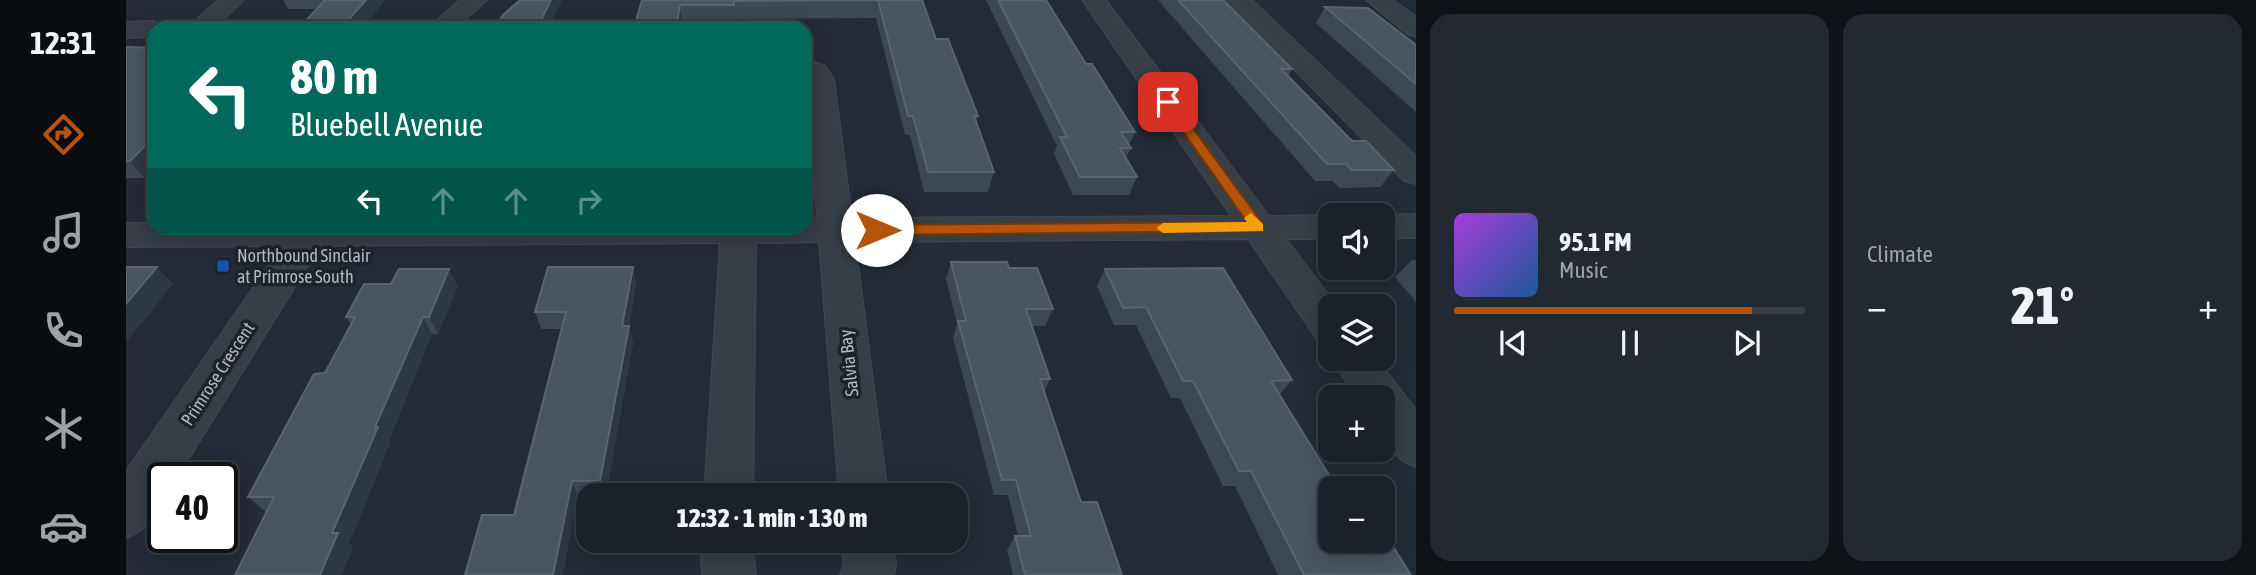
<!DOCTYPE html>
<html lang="en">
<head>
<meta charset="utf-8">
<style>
	body { margin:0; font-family:"Asap Condensed",sans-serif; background:#232930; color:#f1f3f6; height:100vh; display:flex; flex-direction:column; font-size:26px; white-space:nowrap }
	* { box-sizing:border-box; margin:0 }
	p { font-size:23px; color:#9fa3a8 }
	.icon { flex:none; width:38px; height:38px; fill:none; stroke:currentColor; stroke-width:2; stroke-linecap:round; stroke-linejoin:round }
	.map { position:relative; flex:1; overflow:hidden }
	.panel { display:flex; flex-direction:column; gap:14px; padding:14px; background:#0e1216; width:840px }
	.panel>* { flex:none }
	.guide { position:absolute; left:21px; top:21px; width:665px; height:214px; border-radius:21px; box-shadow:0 4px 18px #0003,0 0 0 2px #383e45; background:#00695c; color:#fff; overflow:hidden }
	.tools { position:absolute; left:1192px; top:203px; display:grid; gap:14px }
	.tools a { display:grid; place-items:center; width:77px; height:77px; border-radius:14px; background:#1a2128; box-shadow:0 4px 18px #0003,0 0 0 2px #383e45; font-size:35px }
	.speed { position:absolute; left:21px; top:462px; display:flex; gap:14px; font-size:35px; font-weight:700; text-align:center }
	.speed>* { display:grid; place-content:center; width:91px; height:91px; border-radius:50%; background:#1a2128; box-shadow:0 4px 18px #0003,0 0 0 2px #383e45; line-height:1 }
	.speed .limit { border:4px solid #111; border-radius:10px; background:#fff; color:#111 }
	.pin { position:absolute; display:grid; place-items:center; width:60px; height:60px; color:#fff; margin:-30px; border-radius:14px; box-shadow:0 4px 10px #0006 }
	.me { position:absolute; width:77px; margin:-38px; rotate:90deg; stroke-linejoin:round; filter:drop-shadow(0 0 5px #0008) }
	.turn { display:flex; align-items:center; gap:24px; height:147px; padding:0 28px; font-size:32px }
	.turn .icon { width:91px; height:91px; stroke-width:2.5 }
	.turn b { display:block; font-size:49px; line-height:60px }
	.lanes { display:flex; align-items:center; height:66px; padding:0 28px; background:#0003; justify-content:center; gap:35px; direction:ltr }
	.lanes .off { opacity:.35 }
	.big { font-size:52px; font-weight:800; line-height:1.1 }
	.panel .tile { flex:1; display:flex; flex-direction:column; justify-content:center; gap:10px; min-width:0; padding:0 24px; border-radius:21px; background:#232930 }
	.song { display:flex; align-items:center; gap:21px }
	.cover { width:84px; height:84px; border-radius:10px; background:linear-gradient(135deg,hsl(280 70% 55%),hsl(210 70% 35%)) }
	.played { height:7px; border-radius:4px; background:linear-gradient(90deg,#b45309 85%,#383e45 85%) }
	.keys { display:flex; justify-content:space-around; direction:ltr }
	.heat { display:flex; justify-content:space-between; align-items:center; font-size:38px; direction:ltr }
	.panel .tiles { flex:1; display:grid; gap:14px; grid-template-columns:repeat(2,1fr) }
	.trip { position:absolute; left:450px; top:483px; width:392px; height:70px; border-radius:21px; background:#1a2128; box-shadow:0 4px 18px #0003,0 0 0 2px #383e45; font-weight:800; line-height:70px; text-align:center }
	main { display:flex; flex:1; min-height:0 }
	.tabs { display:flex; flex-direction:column; width:126px; justify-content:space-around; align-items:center; background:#0a0d10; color:#9fa3a8 }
	.tabs .icon { width:49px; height:49px }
	.tabs .active { color:#b45309 }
	.tabs b { font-size:32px; color:#f1f3f6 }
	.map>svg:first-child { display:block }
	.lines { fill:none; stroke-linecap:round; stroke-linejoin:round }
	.minor-casing { stroke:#3f4750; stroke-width:2 }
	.minor { fill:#363e46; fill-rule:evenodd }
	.wall { fill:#3e4854 }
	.shaded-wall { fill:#2e3843 }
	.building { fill:#4a5560; stroke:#5a6470; stroke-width:2 }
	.route { fill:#b45309; stroke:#753606; stroke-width:2 }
	.slow { fill:#f59e0b }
	.transit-dot { fill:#1a4fb4; stroke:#1b232b; stroke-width:2.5 }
	.labels { text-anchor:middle; stroke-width:7; stroke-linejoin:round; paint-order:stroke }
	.poi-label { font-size:18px; fill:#b1b9c3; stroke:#1b232b; text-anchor:start }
	.street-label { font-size:18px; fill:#b1b9c3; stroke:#1b232b }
</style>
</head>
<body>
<main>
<nav class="tabs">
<b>12:31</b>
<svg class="icon active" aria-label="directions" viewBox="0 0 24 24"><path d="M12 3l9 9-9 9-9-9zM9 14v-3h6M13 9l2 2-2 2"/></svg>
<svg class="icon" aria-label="music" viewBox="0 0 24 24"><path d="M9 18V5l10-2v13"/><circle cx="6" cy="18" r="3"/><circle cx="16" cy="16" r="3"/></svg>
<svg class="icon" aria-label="phone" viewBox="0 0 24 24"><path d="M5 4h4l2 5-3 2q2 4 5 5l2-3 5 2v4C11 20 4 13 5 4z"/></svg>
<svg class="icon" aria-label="climate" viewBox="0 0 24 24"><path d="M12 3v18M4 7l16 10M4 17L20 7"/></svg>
<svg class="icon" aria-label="car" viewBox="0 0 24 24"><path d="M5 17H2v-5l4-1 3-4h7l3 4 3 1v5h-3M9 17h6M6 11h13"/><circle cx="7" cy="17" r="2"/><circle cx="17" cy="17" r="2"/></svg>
</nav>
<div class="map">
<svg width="1290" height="575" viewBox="0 0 1290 575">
	<rect width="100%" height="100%" fill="#232c36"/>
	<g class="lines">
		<defs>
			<path id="minor" d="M92 0H118L89 28H61Z
				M334 0H361L330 28H302Z
				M956 0H980L1143 216 1204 215H1205L1204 239H1160L1211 306H1204V343L1190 338 1122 239 729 242 762 495H713L693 242 630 243 627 495H578L594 243 194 246 51 478H37C37 507 28 527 0 538V471L156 246 0 247V223H28V228H679V218H691L679 59 699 66 708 79 726 218 1105 216Z
				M1100 0H1126L1290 156V184L1278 181Z
				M1240 0H1267L1290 17V37L1281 34Z
				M28 21 40 28H28V37L0 38V22Z
				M1290 214V238H1256V215H1252Z
				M1206 359H1251L1290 410V467C1254 454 1256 430 1256 397H1230Z
				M574 541H626L630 575H576Z
				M715 541H767L770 564 768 575H714L718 564Z"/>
		</defs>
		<!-- minor casing -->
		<use href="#minor" class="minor-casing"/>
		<!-- minor -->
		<use href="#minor" class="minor"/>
	</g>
	<!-- wall -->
	<path class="wall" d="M157 0H259L236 28H173L190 9H162Z
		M516 0H796L810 39 852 116 850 122 868 172 862 192H798L784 135H779L750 18 609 19V23H556L555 28H508Z
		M860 0H920L960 64 1009 132 1003 145 1005 148 1000 158 1011 177 1003 195H947L928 154 931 146Z
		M1032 0H1097L1166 69 1162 76 1226 141 1268 170 1254 187 1213 188 1207 181H1189Z
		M1199 7 1290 45V112L1190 23Z
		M0 47 18 178H0Z
		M1286 260H1290V302L1269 277Z
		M825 262 883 268 927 309 919 326H906L924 379 918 391 955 502 996 575H887L881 550 889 536H892L882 495H868L827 338 831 324 820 279Z
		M507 267 510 284 503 327 507 343 480 495 452 496 388 515 436 329H415L409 312Z
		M979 269 1166 380 1154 394 1204 488 1285 575H1152L1109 486H1097L1054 398H1045L1010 325H988L971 286Z
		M332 286 312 334H306L263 441 264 443 223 543 227 547 140 512 122 497 199 373 225 325 220 317Z"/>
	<!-- shaded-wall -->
	<path class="shaded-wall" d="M240 0H259L236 28H215Z
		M425 0H436L423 28H411Z
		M554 5 556 23 555 28H550Z
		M28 137V168L18 178 4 161Z
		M31 267 47 284 0 343V304Z
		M507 267 510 284 503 327 507 343 480 495 474 481 496 326Z
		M323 269 332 286 312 334 303 317Z
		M297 317 306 334 263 441 264 443 223 543 227 547 216 575H194L206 533 249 427Z
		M446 481 452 496 437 575H427Z"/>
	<!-- building -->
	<path class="building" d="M199 0H240L215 28H173Z
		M394 0H425L411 28H370L377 15Z
		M516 0H796L810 39H822L852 116H848L868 172H802L787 116H782L752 0 608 1V5H554L550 28H508Z
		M872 0H920L960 64H966L1009 132H995L1005 148H994L1011 177H954L934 137H941Z
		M1052 0H1097L1166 69H1155L1226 141H1240L1268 170H1226L1220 164H1201Z
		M1199 7 1242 8 1290 45V84Z
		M0 47 28 48V137L4 161H0Z
		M825 262H881L883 268H911L927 309H900L924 379H914L955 502H971L996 575H899L889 536H905L890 480H876L832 321H840Z
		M0 267H31L0 304Z
		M422 267H507L496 326H503L474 481H446L427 575H339L356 515H388L440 312H409Z
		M1097 268 1166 380 1145 381 1211 488H1204V541H1256V529L1285 575H1178L1125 471H1113L1067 381H1057L1020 307 997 308 979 269Z
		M273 269H323L303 317H297L249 427H252L206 533H212L194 575H109L148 497H122L188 374 199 373 229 317H220L238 284H265Z"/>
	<!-- route -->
	<path class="route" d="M1038 100H1046L1137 224V231L751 235 744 230 751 225 1121 222 1036 102Z"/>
	<!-- slow -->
	<path class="slow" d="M1125 213 1137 224V231L1037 233 1030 228 1037 223 1121 222 1118 218Z"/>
	<!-- markers -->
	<rect class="transit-dot" x="90" y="259" width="14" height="14" rx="3.5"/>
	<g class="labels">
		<!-- poi labels -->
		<g class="poi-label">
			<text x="111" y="262">Northbound Sinclair<tspan x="111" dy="21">at Primrose South</tspan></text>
		</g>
		<!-- street labels -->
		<g class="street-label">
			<text transform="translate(723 363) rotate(-96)" y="6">Salvia Bay</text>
			<text transform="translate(92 374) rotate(-57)" y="6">Primrose Crescent</text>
		</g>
	</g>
</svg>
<div class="tools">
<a><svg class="icon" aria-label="sound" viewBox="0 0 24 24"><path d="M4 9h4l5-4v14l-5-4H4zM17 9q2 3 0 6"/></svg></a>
<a><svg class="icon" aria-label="layers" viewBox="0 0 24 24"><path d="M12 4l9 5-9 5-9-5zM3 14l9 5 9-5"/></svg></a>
<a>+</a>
<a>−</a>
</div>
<div class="speed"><div class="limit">40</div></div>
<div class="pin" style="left:1042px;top:102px;background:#d93025"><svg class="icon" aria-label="arrive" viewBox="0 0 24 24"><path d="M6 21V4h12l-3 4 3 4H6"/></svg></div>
<svg class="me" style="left:751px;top:230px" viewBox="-20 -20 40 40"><circle r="19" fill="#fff"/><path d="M0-13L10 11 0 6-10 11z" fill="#b45309"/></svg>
<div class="trip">12:32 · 1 min · 130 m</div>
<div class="guide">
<div class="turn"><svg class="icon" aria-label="left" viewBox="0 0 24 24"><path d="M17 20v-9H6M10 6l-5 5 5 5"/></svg><div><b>80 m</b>Bluebell Avenue</div></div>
<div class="lanes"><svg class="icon" aria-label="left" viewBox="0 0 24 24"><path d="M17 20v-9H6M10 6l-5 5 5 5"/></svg><svg class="icon off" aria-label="ahead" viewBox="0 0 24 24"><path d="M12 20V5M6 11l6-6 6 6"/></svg><svg class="icon off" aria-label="ahead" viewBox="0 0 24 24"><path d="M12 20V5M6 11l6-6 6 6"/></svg><svg class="icon off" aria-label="right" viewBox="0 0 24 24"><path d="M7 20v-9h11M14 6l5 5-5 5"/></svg></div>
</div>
</div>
<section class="panel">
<div class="tiles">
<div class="tile">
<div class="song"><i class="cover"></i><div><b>95.1 FM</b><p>Music</p></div></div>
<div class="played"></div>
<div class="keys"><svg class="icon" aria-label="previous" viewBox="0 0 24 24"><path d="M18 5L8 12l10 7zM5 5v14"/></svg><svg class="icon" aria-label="pause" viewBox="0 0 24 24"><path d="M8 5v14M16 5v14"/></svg><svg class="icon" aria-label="next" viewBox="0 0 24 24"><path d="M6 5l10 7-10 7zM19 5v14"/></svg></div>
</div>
<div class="tile"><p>Climate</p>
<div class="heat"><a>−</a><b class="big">21°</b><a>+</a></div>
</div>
</div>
</section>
</main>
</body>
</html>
